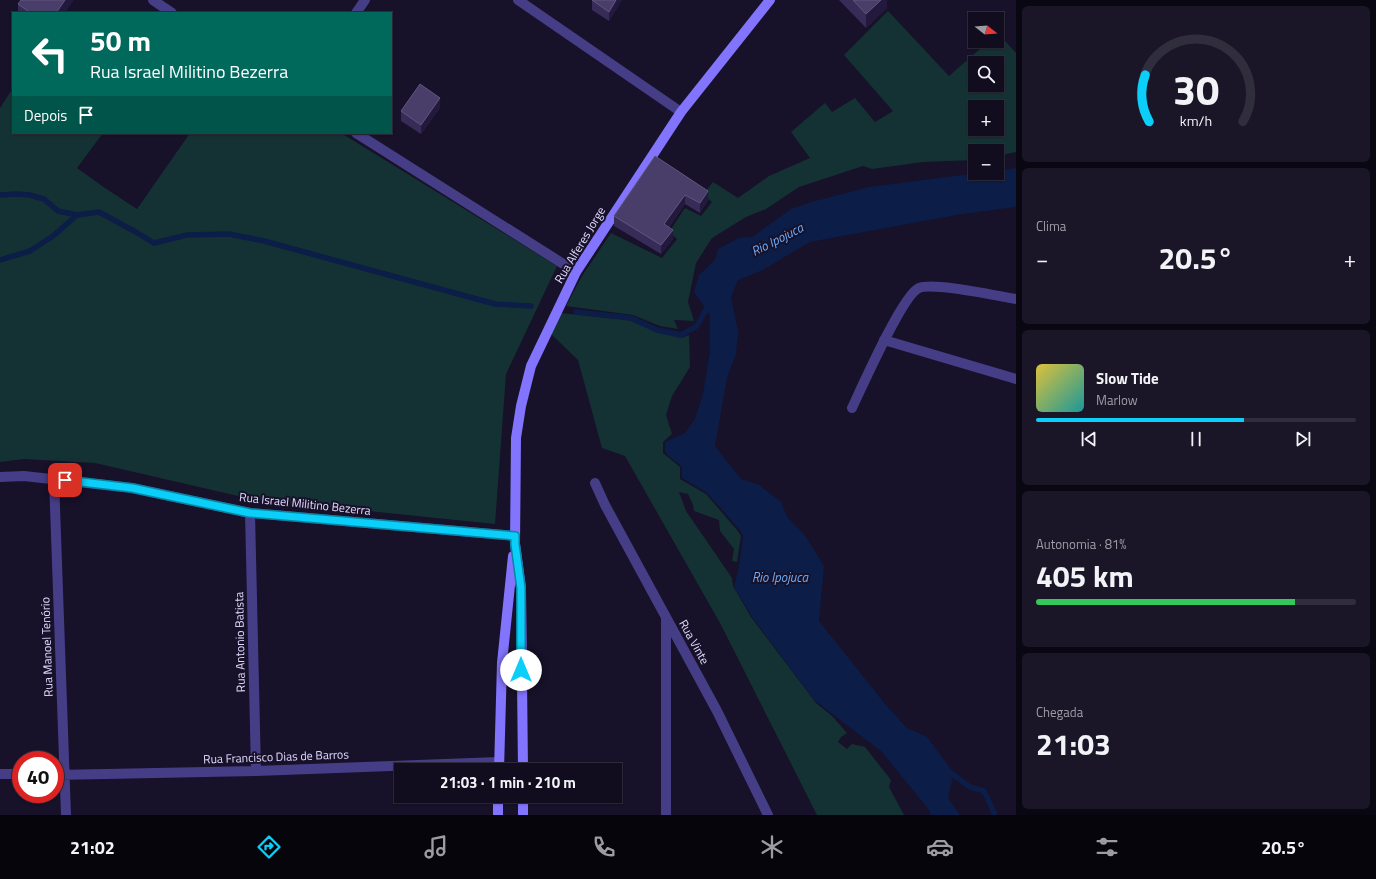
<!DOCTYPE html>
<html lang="pt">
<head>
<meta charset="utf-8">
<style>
	body { margin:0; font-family:"Titillium Web",sans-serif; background:#1a1628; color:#f1f3f6; height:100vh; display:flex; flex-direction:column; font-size:15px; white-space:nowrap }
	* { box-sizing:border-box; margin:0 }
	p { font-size:13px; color:#9c9ca4 }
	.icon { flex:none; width:22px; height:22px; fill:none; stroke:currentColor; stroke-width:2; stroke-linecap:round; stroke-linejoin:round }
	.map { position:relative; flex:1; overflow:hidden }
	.panel { display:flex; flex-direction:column; gap:6px; padding:6px; background:#090711; width:360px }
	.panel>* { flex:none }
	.top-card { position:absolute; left:12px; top:12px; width:380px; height:122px; border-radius:0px; box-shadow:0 1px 3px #0004,0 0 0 1px #302d3d; background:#00695c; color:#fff; overflow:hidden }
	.needle { width:26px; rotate:107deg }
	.tools { position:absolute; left:968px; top:12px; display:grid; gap:8px }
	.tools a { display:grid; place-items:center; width:36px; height:36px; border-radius:0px; background:#110d1f; box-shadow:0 1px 3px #0004,0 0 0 1px #302d3d; font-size:20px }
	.speed { position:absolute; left:12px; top:751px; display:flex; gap:8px; font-size:20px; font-weight:700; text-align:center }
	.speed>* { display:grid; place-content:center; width:52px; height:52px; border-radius:50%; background:#110d1f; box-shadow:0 1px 3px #0004,0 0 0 1px #302d3d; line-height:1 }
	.speed .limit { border:6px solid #d22; background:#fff; color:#111 }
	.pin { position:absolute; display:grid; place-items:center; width:34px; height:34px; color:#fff; margin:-17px; border-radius:8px; box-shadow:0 2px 6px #0006 }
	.me { position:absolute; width:44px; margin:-22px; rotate:0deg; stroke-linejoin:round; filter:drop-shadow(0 0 3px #0008) }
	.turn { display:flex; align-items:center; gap:14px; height:84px; padding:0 12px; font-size:18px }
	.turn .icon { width:52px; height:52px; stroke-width:2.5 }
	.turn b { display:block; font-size:28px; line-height:34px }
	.then { display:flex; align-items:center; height:38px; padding:0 12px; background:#0003; gap:8px; font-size:15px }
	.big { font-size:30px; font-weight:700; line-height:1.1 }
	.panel .card { flex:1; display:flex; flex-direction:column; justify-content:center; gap:6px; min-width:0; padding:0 14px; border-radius:6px; background:#1a1628 }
	.panel .dial { align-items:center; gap:0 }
	.dial svg { height:104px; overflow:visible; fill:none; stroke:#302d3d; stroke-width:7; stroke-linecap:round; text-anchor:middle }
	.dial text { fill:#f1f3f6; stroke:none }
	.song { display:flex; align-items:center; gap:12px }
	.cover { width:48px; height:48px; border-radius:6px; background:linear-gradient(135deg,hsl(50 70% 55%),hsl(180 70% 35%)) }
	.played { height:4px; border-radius:2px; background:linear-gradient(90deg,#0bcef9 65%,#302d3d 65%) }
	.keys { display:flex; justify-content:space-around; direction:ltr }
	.heat { display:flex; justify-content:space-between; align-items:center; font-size:22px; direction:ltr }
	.charge { height:6px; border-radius:3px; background:linear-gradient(90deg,#34c759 81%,#302d3d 0) }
	.trip { position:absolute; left:394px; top:763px; width:228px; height:40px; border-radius:0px; background:#110d1f; box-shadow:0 1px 3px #0004,0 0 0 1px #302d3d; font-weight:700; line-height:40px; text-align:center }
	.tab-bar { display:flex; height:64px; justify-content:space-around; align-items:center; background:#07050c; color:#9c9ca4 }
	.tab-bar .icon { width:28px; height:28px }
	.tab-bar .current { color:#0bcef9 }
	.tab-bar b { font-size:18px; color:#f1f3f6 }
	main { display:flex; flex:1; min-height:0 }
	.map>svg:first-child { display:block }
	.green { fill:#143233; fill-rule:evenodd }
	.water { fill:#0c1d47 }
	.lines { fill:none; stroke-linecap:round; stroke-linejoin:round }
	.stream { stroke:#0c1d47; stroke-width:5.5 }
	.street { stroke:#463d87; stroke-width:10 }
	.secondary { stroke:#8274fc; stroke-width:10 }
	.wall { fill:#372b57 }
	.shaded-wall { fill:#22193d }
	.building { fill:#493e69; stroke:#615680 }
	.route-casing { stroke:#0786a2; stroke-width:10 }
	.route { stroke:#0bcef9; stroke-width:7 }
	.labels { text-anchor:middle; stroke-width:4; stroke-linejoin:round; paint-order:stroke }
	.street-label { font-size:12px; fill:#e1dafe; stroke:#171129 }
	.water-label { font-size:13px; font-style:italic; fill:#6badfb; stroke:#171129 }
</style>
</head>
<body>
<main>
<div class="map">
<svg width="1016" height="815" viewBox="0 0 1016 815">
	<rect width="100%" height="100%" fill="#171129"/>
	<!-- green -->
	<path class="green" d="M888 11 949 76 989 41H997L998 33 1016 53V152L997 156V151H975V160L923 162 872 169 863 166 799 187 766 209 746 217 712 238 696 263 688 302 694 321 674 320 678 329 660 326 633 315 566 306 582 276 611 233 662 258 677 239 669 232 685 208 701 216 712 202 703 195 713 182 738 198 769 176 810 158 791 132 825 103 832 112 855 98 875 122 893 111 844 55ZM975 63H997V85H975ZM975 107H997V129H975Z
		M13 88V133H103L77 168 105 188 137 209 190 133H341L557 266 506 374 495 524 251 499 95 463 24 459 0 462V108Z
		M561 313 629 320 657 332 682 338 689 335 690 367 672 396 666 415 672 434 663 442V453L680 467V479L706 494 737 530 741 536 737 562 732 561 734 549 720 531 719 520 694 511 693 505 688 494 679 492 686 511 732 578 733 586 751 617 816 703 832 716 847 733 841 737 838 742 847 749 852 744 865 747 891 780 889 787 904 815H817L720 623 625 456 602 448 578 360 551 334Z"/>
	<!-- water -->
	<path class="water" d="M1016 168V207L962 214 810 242 763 270 738 280 731 297 738 331 736 354 727 378 715 446 741 479 759 485 781 502 788 518 805 535 824 566 819 621 886 705 907 728 927 737 954 773 948 798 960 815H931L929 810 882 752 814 700 752 617 734 587 739 566 743 536 739 529 707 493 682 478V467L665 453V442L685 433 695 419 703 394 710 351V315L694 292 699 275 715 260 718 249 739 238 752 237 791 209 811 202 869 187 978 173H997V171Z"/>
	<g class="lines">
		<!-- stream -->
		<path class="stream" d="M0 195 16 194 30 195 44 199 58 211 77 215 99 212 134 231 154 243 187 235 229 234 264 241 495 304 531 306
			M0 260 30 251 53 236 77 215
			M576 312 631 318 657 330 681 335 697 326 709 304
			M948 771 970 787 984 791 994 812V815"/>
		<!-- street -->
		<path class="street" d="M153 0 172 13
			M518 0 681 112
			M356 13 365 0
			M356 133 576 272
			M884 340 1016 379
			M852 408C861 389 903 294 919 288 934 282 997 296 1016 299
			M0 477 24 476 132 488 250 513 515 536
			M54 479 66 815
			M595 483 605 505 717 711 768 815
			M250 513 256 771
			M0 774H21
			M55 775 256 771 499 762
			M666 815V619"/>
		<!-- secondary -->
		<path class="secondary" d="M499 770 502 663 513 556
			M523 770 521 588 515 544 516 438 521 406 531 366 576 272 681 112 770 0
			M523 796V815
			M498 815V796"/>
	</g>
	<!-- wall -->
	<path class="wall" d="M592 0H622L609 21 592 10Z
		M839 0H887V8L866 28Z
		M18 4 65 13H18Z
		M440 108 421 134 401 121V111Z
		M655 156 708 200 700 213 685 204 669 227 673 239 661 254 614 226V216Z"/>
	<!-- shaded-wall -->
	<path class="shaded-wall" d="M65 0H74L65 13H56Z
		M616 0H622L609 21V12Z
		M881 0H887V8L866 28V14Z
		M440 98V108L421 134V125Z
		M708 191V200L700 213V203Z
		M685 195V204L664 233V224Z
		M673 230V239L661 254V245Z"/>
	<!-- building -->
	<path class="building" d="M21 0H65L56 13H31L18 4Z
		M592 0H616L609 12Z
		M853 0H881L866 14Z
		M420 84 440 98 421 125 401 111Z
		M655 156 708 191 700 203 685 195 664 224 673 230 661 245 614 216Z"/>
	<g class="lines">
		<defs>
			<path id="route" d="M65 480 132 488 250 513 515 536V544L521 588V670"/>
		</defs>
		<!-- route casing -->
		<use href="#route" class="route-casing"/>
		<!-- route -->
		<use href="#route" class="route"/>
	</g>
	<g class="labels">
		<!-- street labels -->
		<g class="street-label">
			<text transform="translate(580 245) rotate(-59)" y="4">Rua Alferes Jorge</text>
			<text transform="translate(305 504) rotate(6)" y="4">Rua Israel Militino Bezerra</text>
			<text transform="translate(240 642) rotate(-91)" y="4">Rua Antonio Batista</text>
			<text transform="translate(694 642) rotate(61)" y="4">Rua Vinte</text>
			<text transform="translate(47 647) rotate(-92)" y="4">Rua Manoel Tenório</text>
			<text transform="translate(276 757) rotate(-2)" y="4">Rua Francisco Dias de Barros</text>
		</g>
		<!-- water labels -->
		<g class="water-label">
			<text transform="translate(777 239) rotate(-27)" y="5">Rio Ipojuca</text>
			<text x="780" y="582">Rio Ipojuca</text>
		</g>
	</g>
</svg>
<div class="tools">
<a><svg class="needle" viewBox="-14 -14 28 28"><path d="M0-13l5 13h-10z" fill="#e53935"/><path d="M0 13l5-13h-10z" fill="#9c9ca4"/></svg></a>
<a><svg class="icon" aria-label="search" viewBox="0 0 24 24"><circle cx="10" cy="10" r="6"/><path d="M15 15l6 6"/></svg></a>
<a>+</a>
<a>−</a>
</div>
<div class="speed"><div class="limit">40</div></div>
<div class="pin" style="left:65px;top:480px;background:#d93025"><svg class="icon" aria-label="arrive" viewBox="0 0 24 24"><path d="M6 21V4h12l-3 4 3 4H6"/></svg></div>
<svg class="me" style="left:521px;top:670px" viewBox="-20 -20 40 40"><circle r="19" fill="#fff"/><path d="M0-13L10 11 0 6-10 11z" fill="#0bcef9"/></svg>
<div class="trip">21:03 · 1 min · 210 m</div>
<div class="top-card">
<div class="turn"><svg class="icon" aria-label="left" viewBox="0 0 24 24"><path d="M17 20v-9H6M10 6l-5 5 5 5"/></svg><div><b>50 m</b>Rua Israel Militino Bezerra</div></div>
<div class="then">Depois<svg class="icon" aria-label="arrive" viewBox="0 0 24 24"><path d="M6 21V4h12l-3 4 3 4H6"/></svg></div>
</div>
</div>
<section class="panel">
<div class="card dial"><svg viewBox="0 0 100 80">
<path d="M14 69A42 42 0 1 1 86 69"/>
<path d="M14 69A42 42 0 0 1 11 33" stroke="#0bcef9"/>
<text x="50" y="56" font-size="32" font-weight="700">30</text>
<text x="50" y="72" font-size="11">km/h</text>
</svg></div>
<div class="card"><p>Clima</p>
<div class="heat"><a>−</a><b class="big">20.5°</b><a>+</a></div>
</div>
<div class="card">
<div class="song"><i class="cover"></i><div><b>Slow Tide</b><p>Marlow</p></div></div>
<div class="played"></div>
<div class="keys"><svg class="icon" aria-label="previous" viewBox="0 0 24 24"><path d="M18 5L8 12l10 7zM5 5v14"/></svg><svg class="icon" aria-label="pause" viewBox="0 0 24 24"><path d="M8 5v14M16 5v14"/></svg><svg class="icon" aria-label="next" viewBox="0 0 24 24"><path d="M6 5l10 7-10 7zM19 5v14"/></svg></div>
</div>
<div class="card"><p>Autonomia · 81%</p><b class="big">405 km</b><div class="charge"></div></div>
<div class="card"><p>Chegada</p><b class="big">21:03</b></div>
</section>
</main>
<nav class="tab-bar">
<b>21:02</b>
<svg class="icon current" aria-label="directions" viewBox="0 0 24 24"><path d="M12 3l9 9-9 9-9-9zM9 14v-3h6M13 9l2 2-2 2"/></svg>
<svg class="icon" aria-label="music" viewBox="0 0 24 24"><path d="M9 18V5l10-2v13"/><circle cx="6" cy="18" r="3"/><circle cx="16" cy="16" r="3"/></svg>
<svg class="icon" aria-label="phone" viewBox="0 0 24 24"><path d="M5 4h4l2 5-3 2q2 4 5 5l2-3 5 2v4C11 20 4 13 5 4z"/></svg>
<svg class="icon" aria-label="climate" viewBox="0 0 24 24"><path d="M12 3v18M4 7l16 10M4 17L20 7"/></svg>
<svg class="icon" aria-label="car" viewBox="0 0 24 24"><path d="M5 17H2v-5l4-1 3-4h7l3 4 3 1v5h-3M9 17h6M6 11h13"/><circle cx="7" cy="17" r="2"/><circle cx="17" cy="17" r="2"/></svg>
<svg class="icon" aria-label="filters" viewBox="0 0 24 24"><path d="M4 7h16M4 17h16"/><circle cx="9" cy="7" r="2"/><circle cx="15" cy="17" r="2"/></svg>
<b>20.5°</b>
</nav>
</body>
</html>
